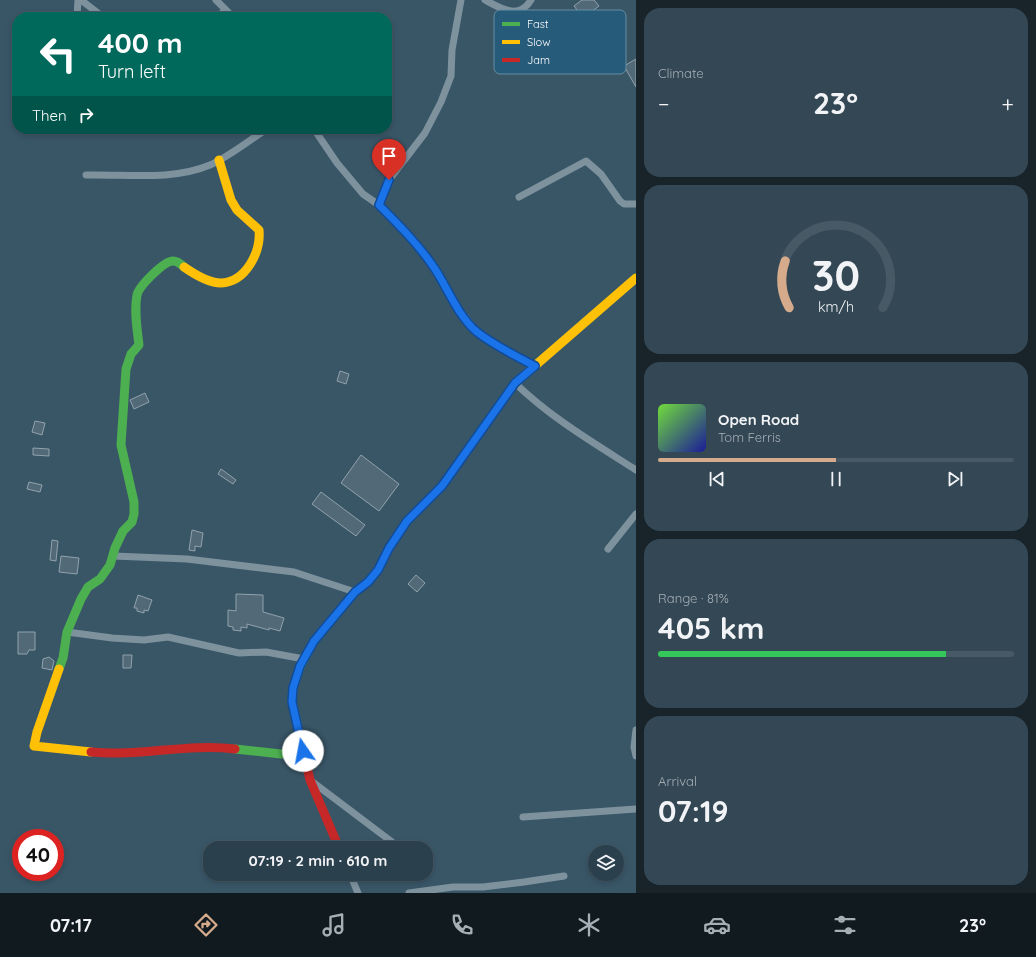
<!DOCTYPE html>
<html lang="en">
<head>
<meta charset="utf-8">
<style>
	body { margin:0; font-family:Quicksand,sans-serif; background:#334754; color:#f1f3f6; height:100vh; display:flex; flex-direction:column; font-size:15px; white-space:nowrap }
	* { box-sizing:border-box; margin:0 }
	p { font-size:13px; color:#a6afb6 }
	.icon { flex:none; width:22px; height:22px; fill:none; stroke:currentColor; stroke-width:2; stroke-linecap:round; stroke-linejoin:round }
	.map { position:relative; flex:1; overflow:hidden }
	.panel { display:flex; flex-direction:column; gap:8px; padding:8px; background:#18232a; width:400px }
	.panel>* { flex:none }
	.banner { position:absolute; left:12px; top:12px; width:380px; height:122px; border-radius:16px; box-shadow:0 2px 6px #0003,0 0 0 1px #475965; background:#00695c; color:#fff; overflow:hidden }
	.fabs { position:absolute; left:588px; top:845px; display:grid; gap:8px }
	.fabs a { display:grid; place-items:center; width:36px; height:36px; border-radius:50%; background:#2b404d; box-shadow:0 2px 6px #0003,0 0 0 1px #475965; font-size:20px }
	.speed { position:absolute; left:12px; top:829px; display:flex; gap:8px; font-size:20px; font-weight:700; text-align:center }
	.speed>* { display:grid; place-content:center; width:52px; height:52px; border-radius:50%; background:#2b404d; box-shadow:0 2px 6px #0003,0 0 0 1px #475965; line-height:1 }
	.speed .limit { border:6px solid #d22; background:#fff; color:#111 }
	.pin { position:absolute; display:grid; place-items:center; width:34px; height:34px; color:#fff; margin:-41px -17px; border-radius:50% 50% 50% 0; rotate:-45deg; box-shadow:0 0 4px #0007 }
	.pin .icon { rotate:45deg }
	.me { position:absolute; width:44px; margin:-22px; rotate:348deg; stroke-linejoin:round; filter:drop-shadow(0 0 3px #0008) }
	.turn { display:flex; align-items:center; gap:14px; height:84px; padding:0 20px; font-size:18px }
	.turn .icon { width:52px; height:52px; stroke-width:2.5 }
	.turn b { display:block; font-size:28px; line-height:34px }
	.then { display:flex; align-items:center; height:38px; padding:0 20px; background:#0003; gap:8px; font-size:15px }
	.big { font-size:30px; font-weight:700; line-height:1.1 }
	.panel .widget { flex:1; display:flex; flex-direction:column; justify-content:center; gap:6px; min-width:0; padding:0 14px; border-radius:16px; background:#334754 }
	.panel .dial { align-items:center; gap:0 }
	.dial svg { height:104px; overflow:visible; fill:none; stroke:#475965; stroke-width:7; stroke-linecap:round; text-anchor:middle }
	.dial text { fill:#f1f3f6; stroke:none }
	.song { display:flex; align-items:center; gap:12px }
	.cover { width:48px; height:48px; border-radius:6px; background:linear-gradient(135deg,hsl(100 70% 55%),hsl(240 70% 35%)) }
	.played { height:4px; border-radius:2px; background:linear-gradient(90deg,#d6ab8b 50%,#475965 50%) }
	.keys { display:flex; justify-content:space-around; direction:ltr }
	.heat { display:flex; justify-content:space-between; align-items:center; font-size:22px; direction:ltr }
	.charge { height:6px; border-radius:3px; background:linear-gradient(90deg,#34c759 81%,#475965 0) }
	.trip { position:absolute; left:203px; top:841px; width:230px; height:40px; border-radius:16px; background:#2b404d; box-shadow:0 2px 6px #0003,0 0 0 1px #475965; font-weight:700; line-height:40px; text-align:center }
	.tab-bar { display:flex; height:64px; justify-content:space-around; align-items:center; background:#111a1f; color:#a6afb6 }
	.tab-bar .icon { width:28px; height:28px }
	.tab-bar .active { color:#d6ab8b }
	.tab-bar b { font-size:18px; color:#f1f3f6 }
	main { display:flex; flex:1; min-height:0 }
	.map>svg:first-child { display:block }
	.building { fill:#526a77; stroke:#91a2ad }
	.lines { fill:none; stroke-linecap:round; stroke-linejoin:round }
	.street { stroke:#7e929e; stroke-width:7 }
	.fast { stroke:#4caf50; stroke-width:9 }
	.slow { stroke:#ffc107; stroke-width:9 }
	.jam { stroke:#c62828; stroke-width:9 }
	.route-casing { stroke:#114b97; stroke-width:10 }
	.route { stroke:#1a73e8; stroke-width:7 }
	.key { fill:#265b7a; stroke:#678ca2; stroke-width:1 }
	.key-label { font-size:11px; fill:#fff }
</style>
</head>
<body>
<main>
<div class="map">
<svg width="636" height="893" viewBox="0 0 636 893">
	<rect width="100%" height="100%" fill="#395667"/>
	<!-- building -->
	<path class="building" d="M582 0H594L599 6 583 18 574 6Z
		M636 59V87L624 66Z
		M340 371 349 374 346 384 337 381Z
		M145 393 149 402 134 409 130 400Z
		M35 421 45 423 42 435 32 432Z
		M33 448 49 449V456L33 455Z
		M361 455 399 484 379 511 341 483Z
		M221 469 236 480 233 484 218 474Z
		M29 482 42 485 40 492 27 489Z
		M321 492 365 525 356 536 312 504Z
		M192 530 203 533 201 547 195 546V551L189 550Z
		M52 540 58 541 56 561 50 560Z
		M61 556 79 558 77 574 59 572Z
		M416 575 425 583 417 592 408 584Z
		M236 594 263 595V612L284 618 280 631 269 628V630L247 624V628L241 627V631L233 630V627L228 626V610L236 611Z
		M138 595 152 600 148 611 144 610V613L137 611V608H134Z
		M18 632H35V650H29L27 654H18Z
		M123 655H132L131 668H123Z
		M49 657 54 661 52 670 42 668 43 659Z"/>
	<g class="lines">
		<!-- street -->
		<path class="street" d="M81 0 103 17
			M216 0 233 17
			M485 0C502 9 519 20 531 0
			M77 17 78 0
			M218 17 225 10
			M314 129 337 163 363 194 379 205 413 239 434 268 456 305 476 331 506 351 535 366
			M86 175C126 174 172 181 210 165 227 158 251 139 267 129
			M519 197 586 161 601 174 620 201 624 204H636
			M379 205 389 180 425 133 441 102 451 76 452 50 461 0
			M515 383C551 418 594 443 636 470
			M608 549 636 514
			M113 556 187 559 294 572 355 592
			M67 632 112 638 144 640 168 637 239 653 266 652 304 659
			M636 730 634 747 636 756
			M310 780 400 848
			M523 817 636 809
			M350 874 358 893
			M409 893 453 887H483L524 882 564 876"/>
		<!-- fast -->
		<path class="fast" d="M59 669 63 658 67 632 81 599 88 587 100 579 110 565 115 548 123 531 132 522 134 514V502L121 445 126 369 131 354 139 345C137 329 134 311 137 295 139 286 164 261 173 261 177 261 181 264 184 267
			M298 727 292 702 293 688 300 667 314 641 355 592 368 582 378 570 389 548 407 521 442 486 515 383 522 377
			M235 749 281 754 303 751"/>
		<!-- slow -->
		<path class="slow" d="M184 267C194 274 208 283 221 283 246 282 261 252 259 230L237 210 231 200 219 160
			M522 377 636 278
			M59 669 37 732 34 746 91 752"/>
		<!-- jam -->
		<path class="jam" d="M298 727 310 780 339 848
			M91 752C139 757 187 743 235 749"/>
	</g>
	<g class="lines">
		<defs>
			<path id="route" d="M303 751 292 702 293 688 300 666 314 641 355 592 368 582 378 570 389 548 407 521 442 486 515 383 535 366C516 356 495 346 477 332 458 316 448 289 435 269 419 245 399 225 379 205L389 180"/>
		</defs>
		<!-- route casing -->
		<use href="#route" class="route-casing"/>
		<!-- route -->
		<use href="#route" class="route"/>
	</g>
	<!-- legend -->
	<rect x="494" y="10" width="132" height="64" rx="6" class="key"/>
	<rect x="502" y="22" width="18" height="4" fill="#4caf50"/>
	<rect x="502" y="40" width="18" height="4" fill="#ffc107"/>
	<rect x="502" y="58" width="18" height="4" fill="#c62828"/>
	<g class="key-label">
		<text x="527" y="28">Fast</text>
		<text x="527" y="46">Slow</text>
		<text x="527" y="64">Jam</text>
	</g>
</svg>
<div class="fabs">
<a><svg class="icon" aria-label="layers" viewBox="0 0 24 24"><path d="M12 4l9 5-9 5-9-5zM3 14l9 5 9-5"/></svg></a>
</div>
<div class="speed"><div class="limit">40</div></div>
<div class="pin" style="left:389px;top:180px;background:#d93025"><svg class="icon" aria-label="arrive" viewBox="0 0 24 24"><path d="M6 21V4h12l-3 4 3 4H6"/></svg></div>
<svg class="me" style="left:303px;top:751px" viewBox="-20 -20 40 40"><circle r="19" fill="#fff"/><path d="M0-13L10 11 0 6-10 11z" fill="#1a73e8"/></svg>
<div class="trip">07:19 · 2 min · 610 m</div>
<div class="banner">
<div class="turn"><svg class="icon" aria-label="left" viewBox="0 0 24 24"><path d="M17 20v-9H6M10 6l-5 5 5 5"/></svg><div><b>400 m</b>Turn left</div></div>
<div class="then">Then<svg class="icon" aria-label="right" viewBox="0 0 24 24"><path d="M7 20v-9h11M14 6l5 5-5 5"/></svg></div>
</div>
</div>
<section class="panel">
<div class="widget"><p>Climate</p>
<div class="heat"><a>−</a><b class="big">23°</b><a>+</a></div>
</div>
<div class="widget dial"><svg viewBox="0 0 100 80">
<path d="M14 69A42 42 0 1 1 86 69"/>
<path d="M14 69A42 42 0 0 1 11 33" stroke="#d6ab8b"/>
<text x="50" y="56" font-size="32" font-weight="700">30</text>
<text x="50" y="72" font-size="11">km/h</text>
</svg></div>
<div class="widget">
<div class="song"><i class="cover"></i><div><b>Open Road</b><p>Tom Ferris</p></div></div>
<div class="played"></div>
<div class="keys"><svg class="icon" aria-label="previous" viewBox="0 0 24 24"><path d="M18 5L8 12l10 7zM5 5v14"/></svg><svg class="icon" aria-label="pause" viewBox="0 0 24 24"><path d="M8 5v14M16 5v14"/></svg><svg class="icon" aria-label="next" viewBox="0 0 24 24"><path d="M6 5l10 7-10 7zM19 5v14"/></svg></div>
</div>
<div class="widget"><p>Range · 81%</p><b class="big">405 km</b><div class="charge"></div></div>
<div class="widget"><p>Arrival</p><b class="big">07:19</b></div>
</section>
</main>
<nav class="tab-bar">
<b>07:17</b>
<svg class="icon active" aria-label="directions" viewBox="0 0 24 24"><path d="M12 3l9 9-9 9-9-9zM9 14v-3h6M13 9l2 2-2 2"/></svg>
<svg class="icon" aria-label="music" viewBox="0 0 24 24"><path d="M9 18V5l10-2v13"/><circle cx="6" cy="18" r="3"/><circle cx="16" cy="16" r="3"/></svg>
<svg class="icon" aria-label="phone" viewBox="0 0 24 24"><path d="M5 4h4l2 5-3 2q2 4 5 5l2-3 5 2v4C11 20 4 13 5 4z"/></svg>
<svg class="icon" aria-label="climate" viewBox="0 0 24 24"><path d="M12 3v18M4 7l16 10M4 17L20 7"/></svg>
<svg class="icon" aria-label="car" viewBox="0 0 24 24"><path d="M5 17H2v-5l4-1 3-4h7l3 4 3 1v5h-3M9 17h6M6 11h13"/><circle cx="7" cy="17" r="2"/><circle cx="17" cy="17" r="2"/></svg>
<svg class="icon" aria-label="filters" viewBox="0 0 24 24"><path d="M4 7h16M4 17h16"/><circle cx="9" cy="7" r="2"/><circle cx="15" cy="17" r="2"/></svg>
<b>23°</b>
</nav>
</body>
</html>
